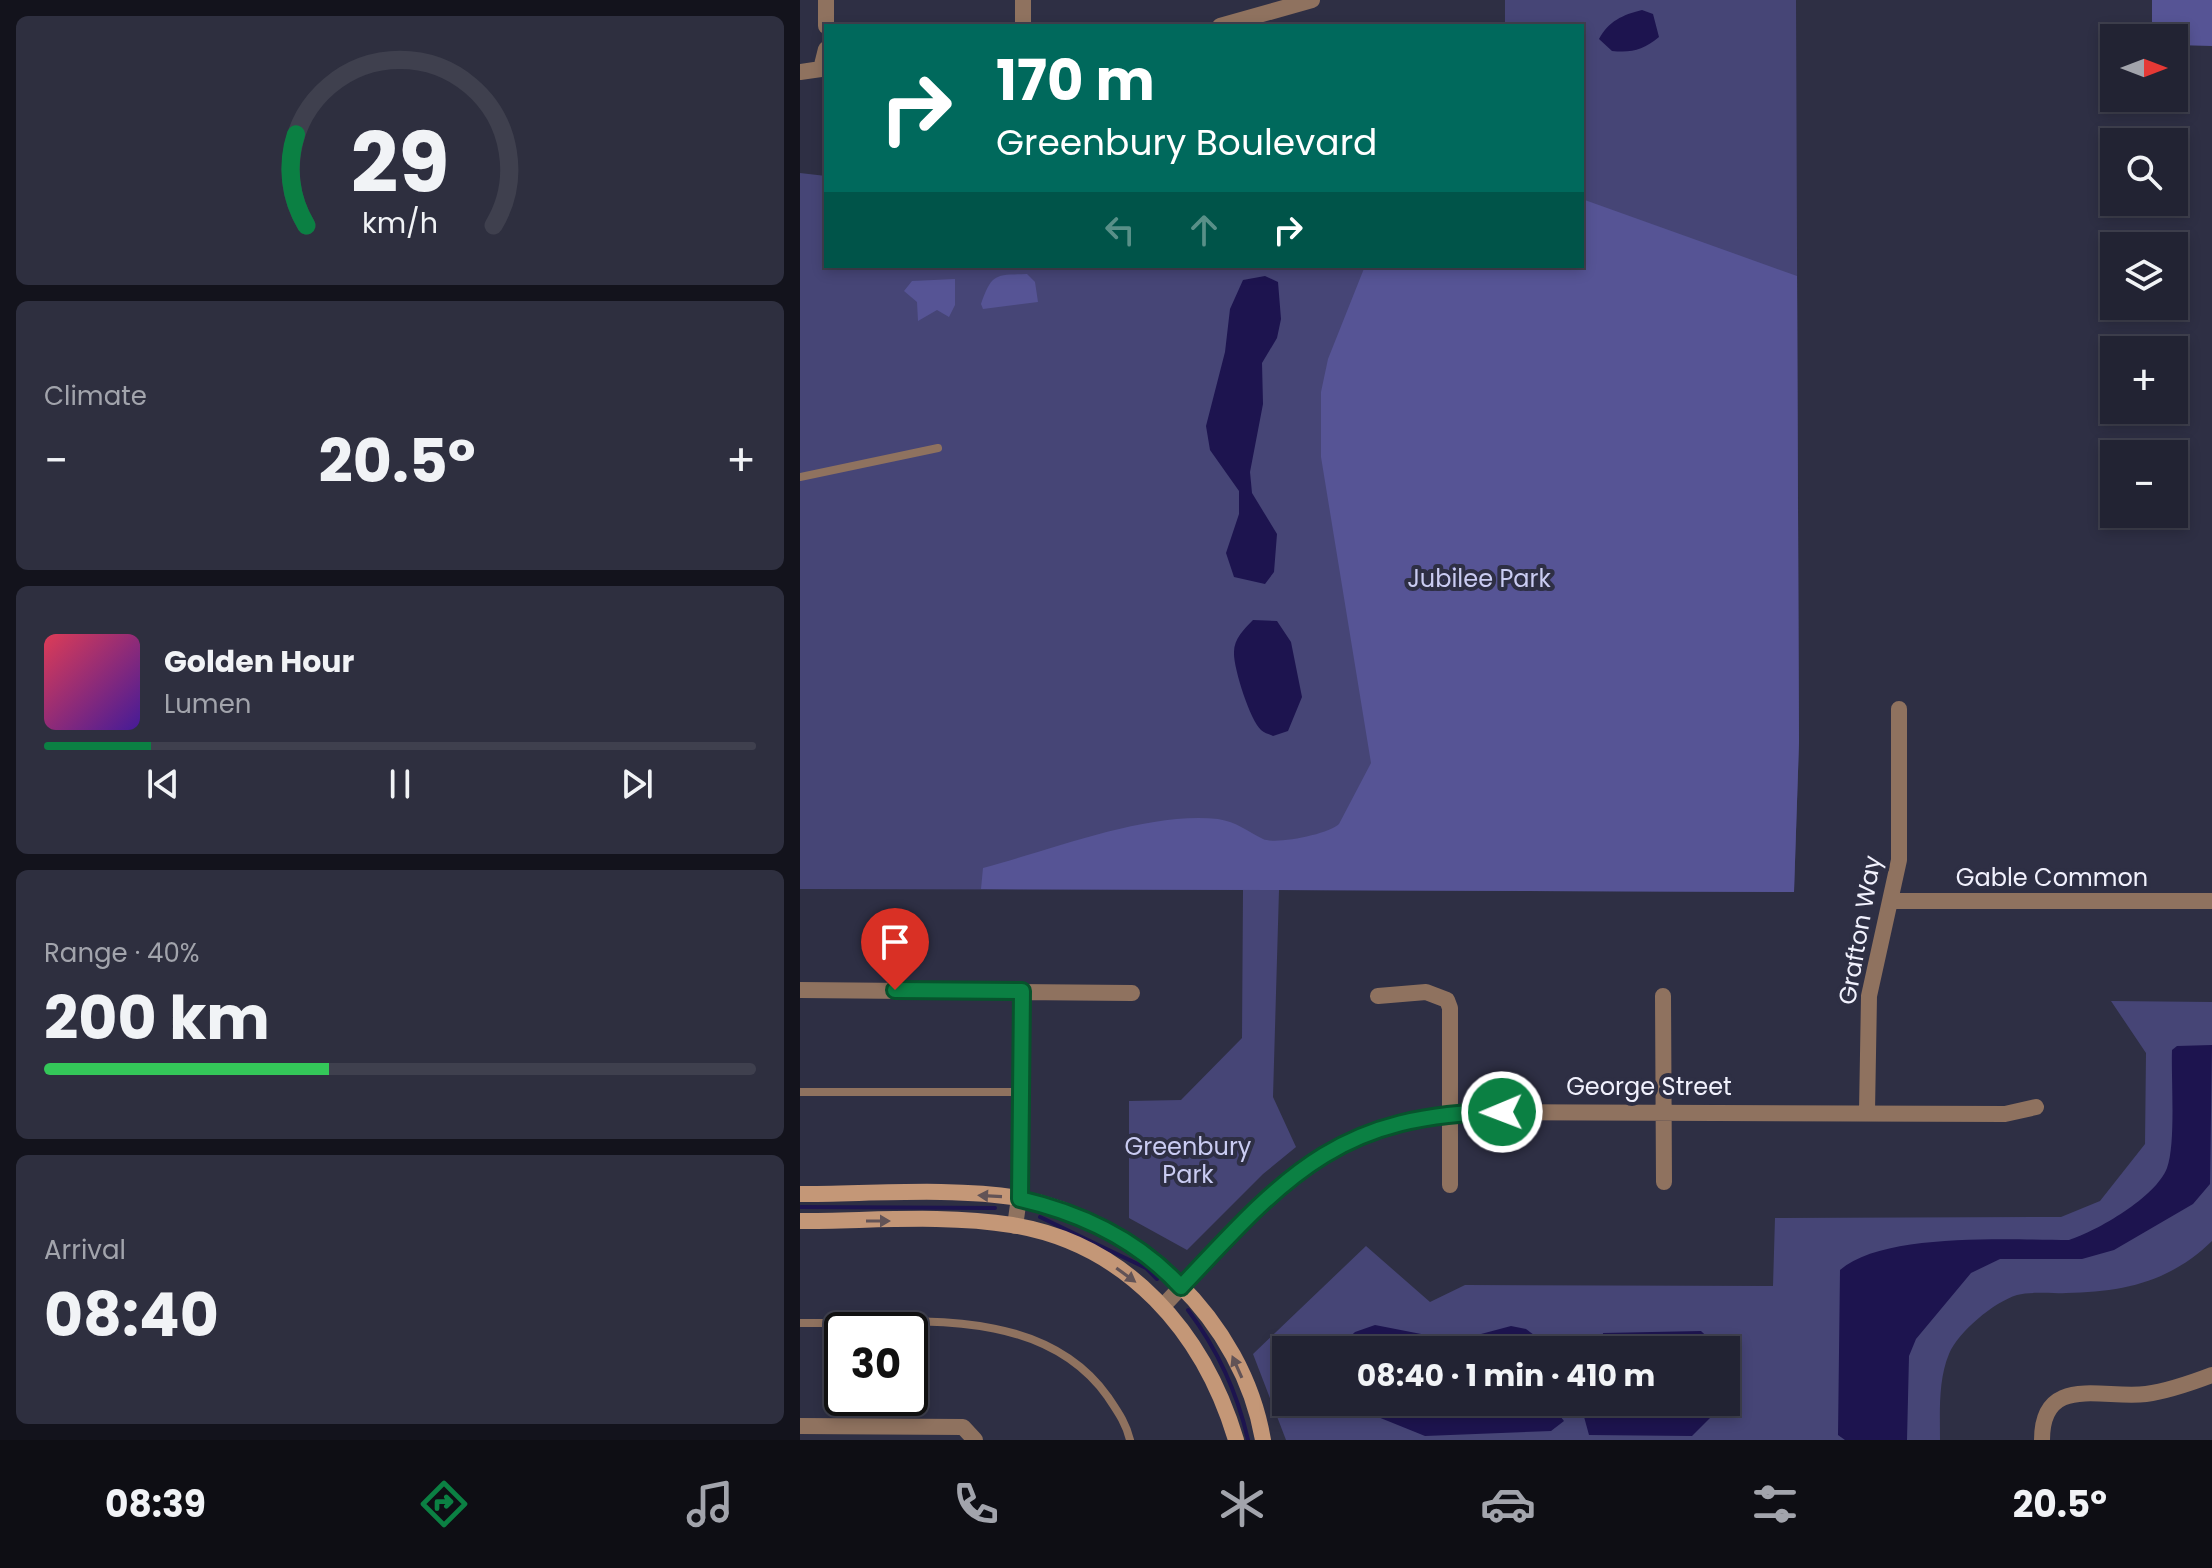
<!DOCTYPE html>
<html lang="en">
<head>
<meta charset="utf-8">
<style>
	body { margin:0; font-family:Poppins,sans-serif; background:#2e2f3f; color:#f1f3f6; height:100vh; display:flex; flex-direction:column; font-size:30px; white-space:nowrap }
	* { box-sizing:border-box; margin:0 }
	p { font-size:26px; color:#a2a4ac }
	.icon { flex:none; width:44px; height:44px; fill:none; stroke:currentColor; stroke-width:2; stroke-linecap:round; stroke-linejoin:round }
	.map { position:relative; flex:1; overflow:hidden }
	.panel { display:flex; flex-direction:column; gap:16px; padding:16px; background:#13131c; width:800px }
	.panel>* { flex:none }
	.hud { position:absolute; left:24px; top:24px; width:760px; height:244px; border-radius:0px; box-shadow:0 4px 12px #0003,0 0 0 2px #3f404e; background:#00695c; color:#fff; overflow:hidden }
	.needle { width:52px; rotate:90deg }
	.tools { position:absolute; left:1300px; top:24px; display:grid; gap:16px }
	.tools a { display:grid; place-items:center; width:88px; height:88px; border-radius:0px; background:#222333; box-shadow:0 4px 12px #0003,0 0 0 2px #3f404e; font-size:40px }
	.speed { position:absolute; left:24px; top:1312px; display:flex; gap:16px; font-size:40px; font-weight:700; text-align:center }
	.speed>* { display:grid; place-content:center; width:104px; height:104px; border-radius:50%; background:#222333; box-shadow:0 4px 12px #0003,0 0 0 2px #3f404e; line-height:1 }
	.speed .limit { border:4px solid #111; border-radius:12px; background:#fff; color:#111 }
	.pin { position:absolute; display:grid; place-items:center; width:68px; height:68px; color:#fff; margin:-82px -34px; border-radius:50% 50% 50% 0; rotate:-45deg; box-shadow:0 0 8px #0007 }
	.pin .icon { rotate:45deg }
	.me { position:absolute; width:88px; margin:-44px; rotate:269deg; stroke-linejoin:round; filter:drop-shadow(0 0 6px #0008) }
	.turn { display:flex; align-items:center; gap:28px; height:168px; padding:0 40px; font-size:36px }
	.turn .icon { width:104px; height:104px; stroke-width:2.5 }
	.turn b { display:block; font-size:56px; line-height:68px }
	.lanes { display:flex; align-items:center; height:76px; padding:0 40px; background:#0003; justify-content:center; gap:40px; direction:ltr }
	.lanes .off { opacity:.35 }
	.big { font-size:60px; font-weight:700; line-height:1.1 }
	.panel .tile { flex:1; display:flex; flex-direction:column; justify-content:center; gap:12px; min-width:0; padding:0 28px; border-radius:12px; background:#2e2f3f }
	.panel .dial { align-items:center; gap:0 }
	.dial svg { height:208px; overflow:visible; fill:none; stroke:#3f404e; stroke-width:7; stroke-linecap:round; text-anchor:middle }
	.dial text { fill:#f1f3f6; stroke:none }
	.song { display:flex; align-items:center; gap:24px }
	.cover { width:96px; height:96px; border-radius:12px; background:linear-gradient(135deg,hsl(350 70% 55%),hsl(260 70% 35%)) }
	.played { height:8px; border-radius:4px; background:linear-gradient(90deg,#0b8043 15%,#3f404e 15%) }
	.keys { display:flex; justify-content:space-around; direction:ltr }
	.heat { display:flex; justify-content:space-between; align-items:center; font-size:44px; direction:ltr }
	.charge { height:12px; border-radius:6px; background:linear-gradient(90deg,#34c759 40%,#3f404e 0) }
	.trip { position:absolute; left:472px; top:1336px; width:468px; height:80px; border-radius:0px; background:#222333; box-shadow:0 4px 12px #0003,0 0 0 2px #3f404e; font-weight:700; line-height:80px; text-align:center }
	.menu { display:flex; height:128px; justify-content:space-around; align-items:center; background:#0e0e14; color:#a2a4ac }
	.menu .icon { width:56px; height:56px }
	.menu .on { color:#0b8043 }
	.menu b { font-size:36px; color:#f1f3f6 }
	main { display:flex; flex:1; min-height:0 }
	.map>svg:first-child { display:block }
	.green { fill:#464576; fill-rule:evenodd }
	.forest { fill:#565495 }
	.water { fill:#1d144f }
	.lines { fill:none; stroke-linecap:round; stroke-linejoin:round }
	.stream { stroke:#1d144f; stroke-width:4 }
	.lane { stroke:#8f725f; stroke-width:8 }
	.street { stroke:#8f725f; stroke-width:16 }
	.secondary { stroke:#c49777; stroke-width:16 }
	.oneway { fill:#625356 }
	.route-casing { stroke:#07532c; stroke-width:20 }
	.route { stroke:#0b8043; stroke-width:14 }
	.labels { text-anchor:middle; stroke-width:8; stroke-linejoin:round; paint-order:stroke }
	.park-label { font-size:24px; fill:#caccf2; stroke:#2e2f44 }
	.street-label { font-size:24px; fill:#f1f1fd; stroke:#2e2f44 }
</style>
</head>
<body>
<main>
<section class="panel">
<div class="tile dial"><svg viewBox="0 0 100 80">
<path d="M14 69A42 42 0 1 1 86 69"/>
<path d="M14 69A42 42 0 0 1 10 34" stroke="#0b8043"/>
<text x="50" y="56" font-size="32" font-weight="700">29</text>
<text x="50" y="72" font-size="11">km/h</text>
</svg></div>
<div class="tile"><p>Climate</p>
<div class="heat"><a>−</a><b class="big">20.5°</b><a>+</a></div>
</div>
<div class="tile">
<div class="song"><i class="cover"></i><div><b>Golden Hour</b><p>Lumen</p></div></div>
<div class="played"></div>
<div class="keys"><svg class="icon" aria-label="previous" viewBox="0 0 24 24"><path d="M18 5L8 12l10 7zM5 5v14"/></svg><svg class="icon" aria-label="pause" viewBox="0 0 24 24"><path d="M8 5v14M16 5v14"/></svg><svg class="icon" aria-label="next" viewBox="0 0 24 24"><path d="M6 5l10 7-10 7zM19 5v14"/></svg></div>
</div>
<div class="tile"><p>Range · 40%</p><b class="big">200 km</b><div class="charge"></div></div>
<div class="tile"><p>Arrival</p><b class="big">08:40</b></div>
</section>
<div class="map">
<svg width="1412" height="1440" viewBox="0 0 1412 1440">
	<rect width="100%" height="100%" fill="#2e2f44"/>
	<!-- green -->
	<path class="green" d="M705 0H996L999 742 994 892 479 890 473 1097 496 1147 463 1174 387 1250 329 1218V1101L381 1100 442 1038 443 890 0 889V173L26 176V266H782V26H705Z
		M1311 1001 1412 1002V1241C1370 1282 1323 1292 1266 1293 1251 1294 1231 1291 1217 1295 1194 1302 1158 1332 1149 1354 1138 1380 1140 1413 1140 1440H486L453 1354 566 1246 630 1302 665 1285 973 1286 975 1218 1261 1217 1300 1201 1345 1144 1346 1053ZM486 1350H926V1402H486Z"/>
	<!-- forest -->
	<path class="forest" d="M1352 0H1412V46L1374 45V38H1352Z
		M782 199 997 276 999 742 994 892 181 889 183 868C251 850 348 811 418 819 437 822 447 831 463 839 476 845 529 834 539 824L571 763 521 457V392L528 359 565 266H782Z
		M227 274 235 282 238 302 183 309 181 304C192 273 195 275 227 274Z
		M155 279V305L149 317 137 310 118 321 117 302 104 291 112 281Z"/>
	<!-- water -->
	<path class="water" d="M842 10 853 14 859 37C843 50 832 53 812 51L799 39C809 21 822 15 842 10Z
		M465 276 478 282 481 319 477 338 462 363 463 404 450 472 452 493 477 534 474 572 465 584 434 577 426 553 439 514V491L410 450 406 426 425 352 430 309 443 280Z
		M453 620 477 621 491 642 502 697 488 731 473 736C469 734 464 733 461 730 450 720 433 667 434 652 434 639 444 629 453 620Z
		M1412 1045 1410 1184 1393 1204 1314 1250 1282 1259H1200L1171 1273 1116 1339 1109 1356 1107 1440H1045L1038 1435 1040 1270C1084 1232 1211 1240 1269 1240 1297 1231 1356 1197 1367 1168 1376 1144 1371 1078 1372 1050L1377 1046Z
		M575 1325 652 1340 656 1350H536L555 1332Z
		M711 1326 726 1329 754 1350H681V1334Z
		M901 1331 921 1350H802L803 1333Z
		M553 1402H668L669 1406 695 1414 707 1402H749L764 1421 751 1431 625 1436 578 1417Z
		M780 1402H917L912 1416 892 1436 789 1435Z"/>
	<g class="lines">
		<!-- stream -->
		<path class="stream" d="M0 1207 195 1208
			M240 1217 346 1268 357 1279
			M388 1310C418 1350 437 1391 448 1440"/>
		<!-- lane -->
		<path class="lane" d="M0 477 138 448
			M0 1092H222
			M0 1323C103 1324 240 1301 308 1397 318 1412 326 1423 330 1440"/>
		<!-- street -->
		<path class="street" d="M26 0V26
			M223 0V26
			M420 26 512 0
			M0 72 21 69 26 49
			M1092 901H1412
			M0 990 332 993
			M578 996 626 992 647 1000 650 1008V1185
			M863 996 864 1182
			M1067 1112 1069 996 1099 860V709
			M215 1226 222 1177V991
			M363 1306C461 1204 523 1118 675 1112L1205 1114 1236 1107
			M0 1426 163 1427 175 1440
			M1242 1440C1242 1374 1301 1399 1346 1394 1369 1391 1391 1383 1412 1375"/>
		<!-- secondary -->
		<path class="secondary" d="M0 1194C68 1194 153 1187 219 1198 337 1220 443 1321 463 1440
			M0 1221C70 1221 144 1214 212 1225 328 1244 404 1333 436 1440"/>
	</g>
	<!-- one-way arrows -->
	<defs><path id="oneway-solid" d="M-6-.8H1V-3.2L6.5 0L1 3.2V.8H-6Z" transform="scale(2)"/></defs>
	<g class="oneway">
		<use href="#oneway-solid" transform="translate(190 1196) rotate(-177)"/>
		<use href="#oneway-solid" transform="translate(78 1221)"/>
		<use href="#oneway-solid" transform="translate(326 1275) rotate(36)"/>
		<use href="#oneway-solid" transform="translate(437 1367) rotate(-114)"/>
	</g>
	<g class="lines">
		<defs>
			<path id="route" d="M95 990 222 991 220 1199C281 1213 338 1240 381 1287 486 1175 539 1113 702 1112"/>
		</defs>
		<!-- route casing -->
		<use href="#route" class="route-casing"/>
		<!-- route -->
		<use href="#route" class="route"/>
	</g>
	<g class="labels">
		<!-- park labels -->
		<g class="park-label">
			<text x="679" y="587">Jubilee Park</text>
			<text x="388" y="1155">Greenbury<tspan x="388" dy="28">Park</tspan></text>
		</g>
		<!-- street labels -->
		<g class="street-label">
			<text x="1252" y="886">Gable Common</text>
			<text transform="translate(1060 930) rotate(-80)" y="8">Grafton Way</text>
			<text x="849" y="1095">George Street</text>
		</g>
	</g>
</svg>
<div class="tools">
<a><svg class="needle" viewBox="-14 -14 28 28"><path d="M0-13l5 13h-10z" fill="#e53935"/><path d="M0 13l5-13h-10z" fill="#a2a4ac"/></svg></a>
<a><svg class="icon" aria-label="search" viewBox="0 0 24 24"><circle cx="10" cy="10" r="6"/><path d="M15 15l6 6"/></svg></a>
<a><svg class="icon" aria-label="layers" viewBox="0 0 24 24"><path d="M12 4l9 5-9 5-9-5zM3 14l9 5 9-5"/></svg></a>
<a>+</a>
<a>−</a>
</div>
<div class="speed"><div class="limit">30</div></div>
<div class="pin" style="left:95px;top:990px;background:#d93025"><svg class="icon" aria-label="arrive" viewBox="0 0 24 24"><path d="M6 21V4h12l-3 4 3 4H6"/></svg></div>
<svg class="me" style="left:702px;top:1112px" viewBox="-20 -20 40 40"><circle r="17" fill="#0b8043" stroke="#fff" stroke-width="3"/><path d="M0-11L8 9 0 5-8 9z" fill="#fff"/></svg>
<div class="trip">08:40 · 1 min · 410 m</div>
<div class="hud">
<div class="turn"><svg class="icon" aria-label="right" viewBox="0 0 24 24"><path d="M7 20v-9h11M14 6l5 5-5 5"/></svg><div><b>170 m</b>Greenbury Boulevard</div></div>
<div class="lanes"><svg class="icon off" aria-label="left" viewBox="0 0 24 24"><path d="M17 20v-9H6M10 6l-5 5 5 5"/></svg><svg class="icon off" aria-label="ahead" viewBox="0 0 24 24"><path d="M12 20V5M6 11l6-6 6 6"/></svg><svg class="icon" aria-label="right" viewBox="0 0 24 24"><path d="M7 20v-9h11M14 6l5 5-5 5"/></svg></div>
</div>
</div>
</main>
<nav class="menu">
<b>08:39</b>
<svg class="icon on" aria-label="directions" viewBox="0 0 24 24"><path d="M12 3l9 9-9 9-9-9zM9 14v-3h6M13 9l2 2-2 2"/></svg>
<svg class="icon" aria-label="music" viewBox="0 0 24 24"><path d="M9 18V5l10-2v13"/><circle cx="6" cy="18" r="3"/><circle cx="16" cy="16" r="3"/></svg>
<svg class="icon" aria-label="phone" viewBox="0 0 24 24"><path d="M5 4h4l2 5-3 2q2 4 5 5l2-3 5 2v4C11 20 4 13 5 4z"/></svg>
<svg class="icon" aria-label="climate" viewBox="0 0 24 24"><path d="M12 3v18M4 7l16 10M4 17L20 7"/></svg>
<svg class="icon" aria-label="car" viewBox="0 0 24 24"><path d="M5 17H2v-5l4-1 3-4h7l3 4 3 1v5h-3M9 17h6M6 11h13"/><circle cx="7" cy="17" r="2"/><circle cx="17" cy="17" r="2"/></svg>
<svg class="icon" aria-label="filters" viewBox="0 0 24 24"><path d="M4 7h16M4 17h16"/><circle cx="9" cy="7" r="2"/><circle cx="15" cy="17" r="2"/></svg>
<b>20.5°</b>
</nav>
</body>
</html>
